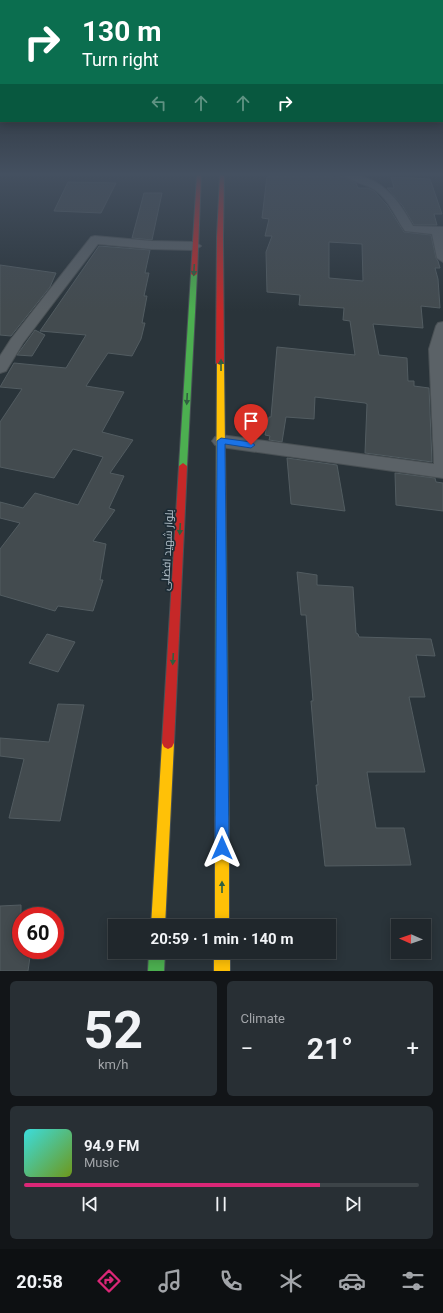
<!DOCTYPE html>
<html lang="en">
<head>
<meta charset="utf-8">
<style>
	body { margin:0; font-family:Roboto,Cairo,sans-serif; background:#282f34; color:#f1f3f6; height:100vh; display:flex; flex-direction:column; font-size:15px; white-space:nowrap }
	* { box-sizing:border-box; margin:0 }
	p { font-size:13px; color:#a2a5a9 }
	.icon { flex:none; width:22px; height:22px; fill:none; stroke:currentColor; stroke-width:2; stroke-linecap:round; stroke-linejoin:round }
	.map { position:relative; height:971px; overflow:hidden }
	.panel { display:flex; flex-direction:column; gap:10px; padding:10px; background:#121518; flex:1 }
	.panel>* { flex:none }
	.hud { position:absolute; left:0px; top:0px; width:443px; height:122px; box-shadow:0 2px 10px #0003,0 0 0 1px #3d4448; background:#0b6e4f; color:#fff; overflow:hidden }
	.needle { width:26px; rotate:272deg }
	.fabs { position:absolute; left:391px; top:919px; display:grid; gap:8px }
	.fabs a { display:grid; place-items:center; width:40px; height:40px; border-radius:0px; background:#20272c; box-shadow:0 2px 10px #0003,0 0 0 1px #3d4448; font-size:20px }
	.speed { position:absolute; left:12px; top:907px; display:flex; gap:8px; font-size:20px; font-weight:700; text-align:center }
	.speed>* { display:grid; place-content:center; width:52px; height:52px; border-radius:50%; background:#20272c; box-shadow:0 2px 10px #0003,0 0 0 1px #3d4448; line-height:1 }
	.speed .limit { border:6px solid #d22; background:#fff; color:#111 }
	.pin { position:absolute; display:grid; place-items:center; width:34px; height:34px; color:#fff; margin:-41px -17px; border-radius:50% 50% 50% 0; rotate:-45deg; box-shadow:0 0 4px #0007 }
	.pin .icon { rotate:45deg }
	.me { position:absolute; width:44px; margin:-22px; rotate:0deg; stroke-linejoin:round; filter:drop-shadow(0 0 3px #0008) }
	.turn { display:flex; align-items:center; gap:14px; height:84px; padding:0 16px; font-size:18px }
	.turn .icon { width:52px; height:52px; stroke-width:2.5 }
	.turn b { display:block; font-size:28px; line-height:34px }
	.lanes { display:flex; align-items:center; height:38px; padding:0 16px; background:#0003; justify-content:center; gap:20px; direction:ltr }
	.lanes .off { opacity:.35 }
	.big { font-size:30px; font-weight:700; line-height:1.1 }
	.panel .widget { flex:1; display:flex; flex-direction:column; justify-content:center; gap:6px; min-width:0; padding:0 14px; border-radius:6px; background:#282f34 }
	.panel .dial { align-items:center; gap:0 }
	.dial b { font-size:52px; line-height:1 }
	.song { display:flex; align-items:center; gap:12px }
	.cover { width:48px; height:48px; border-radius:6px; background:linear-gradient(135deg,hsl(180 70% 55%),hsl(80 70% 35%)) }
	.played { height:4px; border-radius:2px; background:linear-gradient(90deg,#db2777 75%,#3d4448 75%) }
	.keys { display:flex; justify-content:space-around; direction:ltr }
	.heat { display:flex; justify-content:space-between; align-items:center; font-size:22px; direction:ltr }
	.panel .tiles { flex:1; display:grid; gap:10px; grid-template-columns:1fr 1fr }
	.widget:last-child { grid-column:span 2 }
	.trip { position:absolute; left:108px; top:919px; width:228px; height:40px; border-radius:0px; background:#20272c; box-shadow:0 2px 10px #0003,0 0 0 1px #3d4448; font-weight:700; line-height:40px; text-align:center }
	.menu { display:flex; height:64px; justify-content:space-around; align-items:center; background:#0d1012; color:#a2a5a9 }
	.menu .icon { width:28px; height:28px }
	.menu .current { color:#db2777 }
	.menu b { font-size:18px; color:#f1f3f6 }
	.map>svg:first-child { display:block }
	.building { fill:#434b4f; stroke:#525c61; fill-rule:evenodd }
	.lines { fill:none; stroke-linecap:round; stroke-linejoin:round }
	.street-casing { stroke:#495054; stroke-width:2 }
	.fast-casing { stroke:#485156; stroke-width:2 }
	.slow-casing { stroke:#485156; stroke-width:2 }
	.jam-casing { stroke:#485156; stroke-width:2 }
	.street { fill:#5b6267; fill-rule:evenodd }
	.fast { fill:#4caf50; fill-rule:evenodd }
	.slow { fill:#ffc107; fill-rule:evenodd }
	.jam { fill:#c62828; fill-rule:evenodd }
	.oneway { fill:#306040 }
	.route { fill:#1a73e8; stroke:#114b97 }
	.labels { text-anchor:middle; stroke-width:3.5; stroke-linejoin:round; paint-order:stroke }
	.street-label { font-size:11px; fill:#b5c2cb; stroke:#1d2c35 }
</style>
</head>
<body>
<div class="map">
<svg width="443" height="971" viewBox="0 0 443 971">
	<rect width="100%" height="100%" fill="#2a343a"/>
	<!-- building -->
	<path class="building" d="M333 175 344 177 356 183 358 188H368L374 191 387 205 404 232 431 235 436 258 438 261 440 268H435L438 279 440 308 421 306 423 328 373 324 379 355 407 358 408 381H414V386L429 388 432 462 365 453 367 404 365 403 315 397 314 419 286 417 282 442 269 440 270 436 265 435 269 417H271L277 347 355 355 350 321 343 320 344 308 299 305 300 295 267 292 266 252 272 236H265L269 219 262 218 267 176H333ZM329 242 362 244 363 281 329 278Z
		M391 177 430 179 442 214H434L437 225H414L402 205 387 188H394Z
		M68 182 116 183 101 213 54 211Z
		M144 193H162L152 240 132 238Z
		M99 246 150 250 145 273H149L144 296H147L142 323H145L141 339 132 356 108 353 86 386 124 392 102 432 133 440 110 473 124 476 109 508 115 510 93 541 106 544 100 580H103L93 611 58 606 55 611 0 595V549L20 523 0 518V502L23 508 35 493 78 505 103 457 73 449 54 478 0 467V422L22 389 0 387 14 363 66 368 86 335 40 331Z
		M0 265 56 273 50 287 11 336 0 335Z
		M35 330 45 335 32 356 17 355Z
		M287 458 337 465 345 511 291 504Z
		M395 473 435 478 436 482 443 483V511L396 505Z
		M297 572 317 575V585L353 587 356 633 358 634 359 637 431 639 435 656 416 655 425 697H409L425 772H367L376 828H404L411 865 325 866 316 785H318L311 701H313L306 615H301Z
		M47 634 75 642 58 672 29 663Z
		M58 704 84 705 60 821 9 818 24 759 0 756V738L49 742Z
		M21 905V950H31L28 971H0V906Z"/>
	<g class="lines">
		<defs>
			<path id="street" d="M344 175C378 173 398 198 413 226L443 227V262L437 258 432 234 405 231C395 217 390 201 375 190 367 184 349 181 344 175Z
				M95 236 151 241 195 242 201 246 195 250 151 249 98 244 23 343 6 371 0 373V356L11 339 91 237Z
				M443 322V478L221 447 215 445 212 441 215 437 221 435 434 464 429 349 436 326 438 323Z"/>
			<path id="fast" d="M194 272 197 274 187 466 183 469 179 466 191 274Z
				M221 526 224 527 226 530 229 817 227 822 222 824 217 822 215 817 216 530 218 527Z
				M149 952H165L164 971H148Z"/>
			<path id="slow" d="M217 361H223L224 363 226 530 224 533H218L216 530Z
				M168 737 172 739 174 743 165 926H151L162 743 164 739Z
				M222 810 227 812 229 817V926H215V817L217 812Z
				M214 952H230V971H214Z"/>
			<path id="jam" d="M197 175H201L197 274 194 276 191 274Z
				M220 175H224L223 237 224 363 220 365 216 363 217 237Z
				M183 463 187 466 174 743 172 747 168 749 164 747 162 743 179 466Z"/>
		</defs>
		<!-- street casing -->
		<use href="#street" class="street-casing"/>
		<!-- fast casing -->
		<use href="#fast" class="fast-casing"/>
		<!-- slow casing -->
		<use href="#slow" class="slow-casing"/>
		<!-- jam casing -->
		<use href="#jam" class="jam-casing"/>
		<!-- street -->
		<use href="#street" class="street"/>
		<!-- fast -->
		<use href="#fast" class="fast"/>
		<!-- slow -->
		<use href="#slow" class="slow"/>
		<!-- jam -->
		<use href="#jam" class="jam"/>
	</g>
	<!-- one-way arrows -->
	<defs><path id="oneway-solid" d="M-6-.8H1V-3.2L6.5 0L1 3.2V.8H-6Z"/></defs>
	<g class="oneway">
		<use href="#oneway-solid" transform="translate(194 270) rotate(93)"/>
		<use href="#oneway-solid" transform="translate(221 365) rotate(-90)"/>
		<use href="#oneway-solid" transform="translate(187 399) rotate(93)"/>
		<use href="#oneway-solid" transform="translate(180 529) rotate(93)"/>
		<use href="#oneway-solid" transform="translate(173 659) rotate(93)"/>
		<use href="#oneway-solid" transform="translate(222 887) rotate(-90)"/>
	</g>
	<!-- sky -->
	<linearGradient id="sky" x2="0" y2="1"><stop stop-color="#171d20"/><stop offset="0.56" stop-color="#445060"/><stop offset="1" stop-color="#445060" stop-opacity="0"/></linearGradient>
	<rect width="443" height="311" fill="url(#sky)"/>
	<!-- route -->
	<path class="route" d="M221 438 251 442 255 445 251 448 225 444 229 848 227 853 222 855 217 853 215 848 217 441Z"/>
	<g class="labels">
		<!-- street labels -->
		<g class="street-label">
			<text transform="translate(167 550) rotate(-87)" y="4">بلوار شهید افضلی</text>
		</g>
	</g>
</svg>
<div class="fabs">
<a><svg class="needle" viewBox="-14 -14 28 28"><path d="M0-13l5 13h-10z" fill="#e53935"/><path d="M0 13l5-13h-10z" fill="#a2a5a9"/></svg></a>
</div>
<div class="speed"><div class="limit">60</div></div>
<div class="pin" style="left:251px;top:445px;background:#d93025"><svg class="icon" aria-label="arrive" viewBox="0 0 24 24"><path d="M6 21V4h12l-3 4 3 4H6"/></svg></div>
<svg class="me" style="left:222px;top:848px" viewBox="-20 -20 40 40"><path d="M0-17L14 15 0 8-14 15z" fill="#1a73e8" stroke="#fff" stroke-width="4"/></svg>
<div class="trip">20:59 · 1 min · 140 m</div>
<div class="hud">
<div class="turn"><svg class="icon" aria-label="right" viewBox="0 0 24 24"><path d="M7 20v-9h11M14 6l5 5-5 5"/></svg><div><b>130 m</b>Turn right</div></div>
<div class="lanes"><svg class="icon off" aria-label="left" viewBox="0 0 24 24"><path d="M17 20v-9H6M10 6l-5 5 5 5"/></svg><svg class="icon off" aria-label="ahead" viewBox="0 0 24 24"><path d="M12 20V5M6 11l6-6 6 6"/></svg><svg class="icon off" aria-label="ahead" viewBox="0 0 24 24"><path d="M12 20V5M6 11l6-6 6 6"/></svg><svg class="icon" aria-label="right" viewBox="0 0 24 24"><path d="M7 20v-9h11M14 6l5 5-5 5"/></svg></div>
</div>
</div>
<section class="panel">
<div class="tiles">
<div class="widget dial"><b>52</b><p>km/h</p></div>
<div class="widget"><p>Climate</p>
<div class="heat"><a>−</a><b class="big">21°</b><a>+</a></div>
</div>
<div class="widget">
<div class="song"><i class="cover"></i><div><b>94.9 FM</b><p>Music</p></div></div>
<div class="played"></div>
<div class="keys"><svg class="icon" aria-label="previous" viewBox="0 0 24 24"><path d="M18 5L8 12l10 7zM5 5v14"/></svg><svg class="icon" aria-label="pause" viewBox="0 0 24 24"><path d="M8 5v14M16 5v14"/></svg><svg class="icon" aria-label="next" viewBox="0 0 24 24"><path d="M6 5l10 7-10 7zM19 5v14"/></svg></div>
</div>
</div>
</section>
<nav class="menu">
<b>20:58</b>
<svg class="icon current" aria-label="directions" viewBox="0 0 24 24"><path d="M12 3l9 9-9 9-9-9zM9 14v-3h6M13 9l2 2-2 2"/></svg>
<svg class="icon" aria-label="music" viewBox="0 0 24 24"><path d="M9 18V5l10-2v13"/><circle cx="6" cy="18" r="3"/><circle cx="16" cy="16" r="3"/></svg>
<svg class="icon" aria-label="phone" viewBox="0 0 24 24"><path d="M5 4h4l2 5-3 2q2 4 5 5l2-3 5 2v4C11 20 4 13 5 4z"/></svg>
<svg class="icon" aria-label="climate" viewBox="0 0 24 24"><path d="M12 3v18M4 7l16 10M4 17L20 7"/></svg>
<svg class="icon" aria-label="car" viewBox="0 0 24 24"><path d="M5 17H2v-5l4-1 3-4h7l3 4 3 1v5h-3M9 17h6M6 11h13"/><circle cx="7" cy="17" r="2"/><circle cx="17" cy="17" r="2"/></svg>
<svg class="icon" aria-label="filters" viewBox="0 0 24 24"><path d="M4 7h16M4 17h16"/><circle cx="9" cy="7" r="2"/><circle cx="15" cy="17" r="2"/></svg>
</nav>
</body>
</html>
